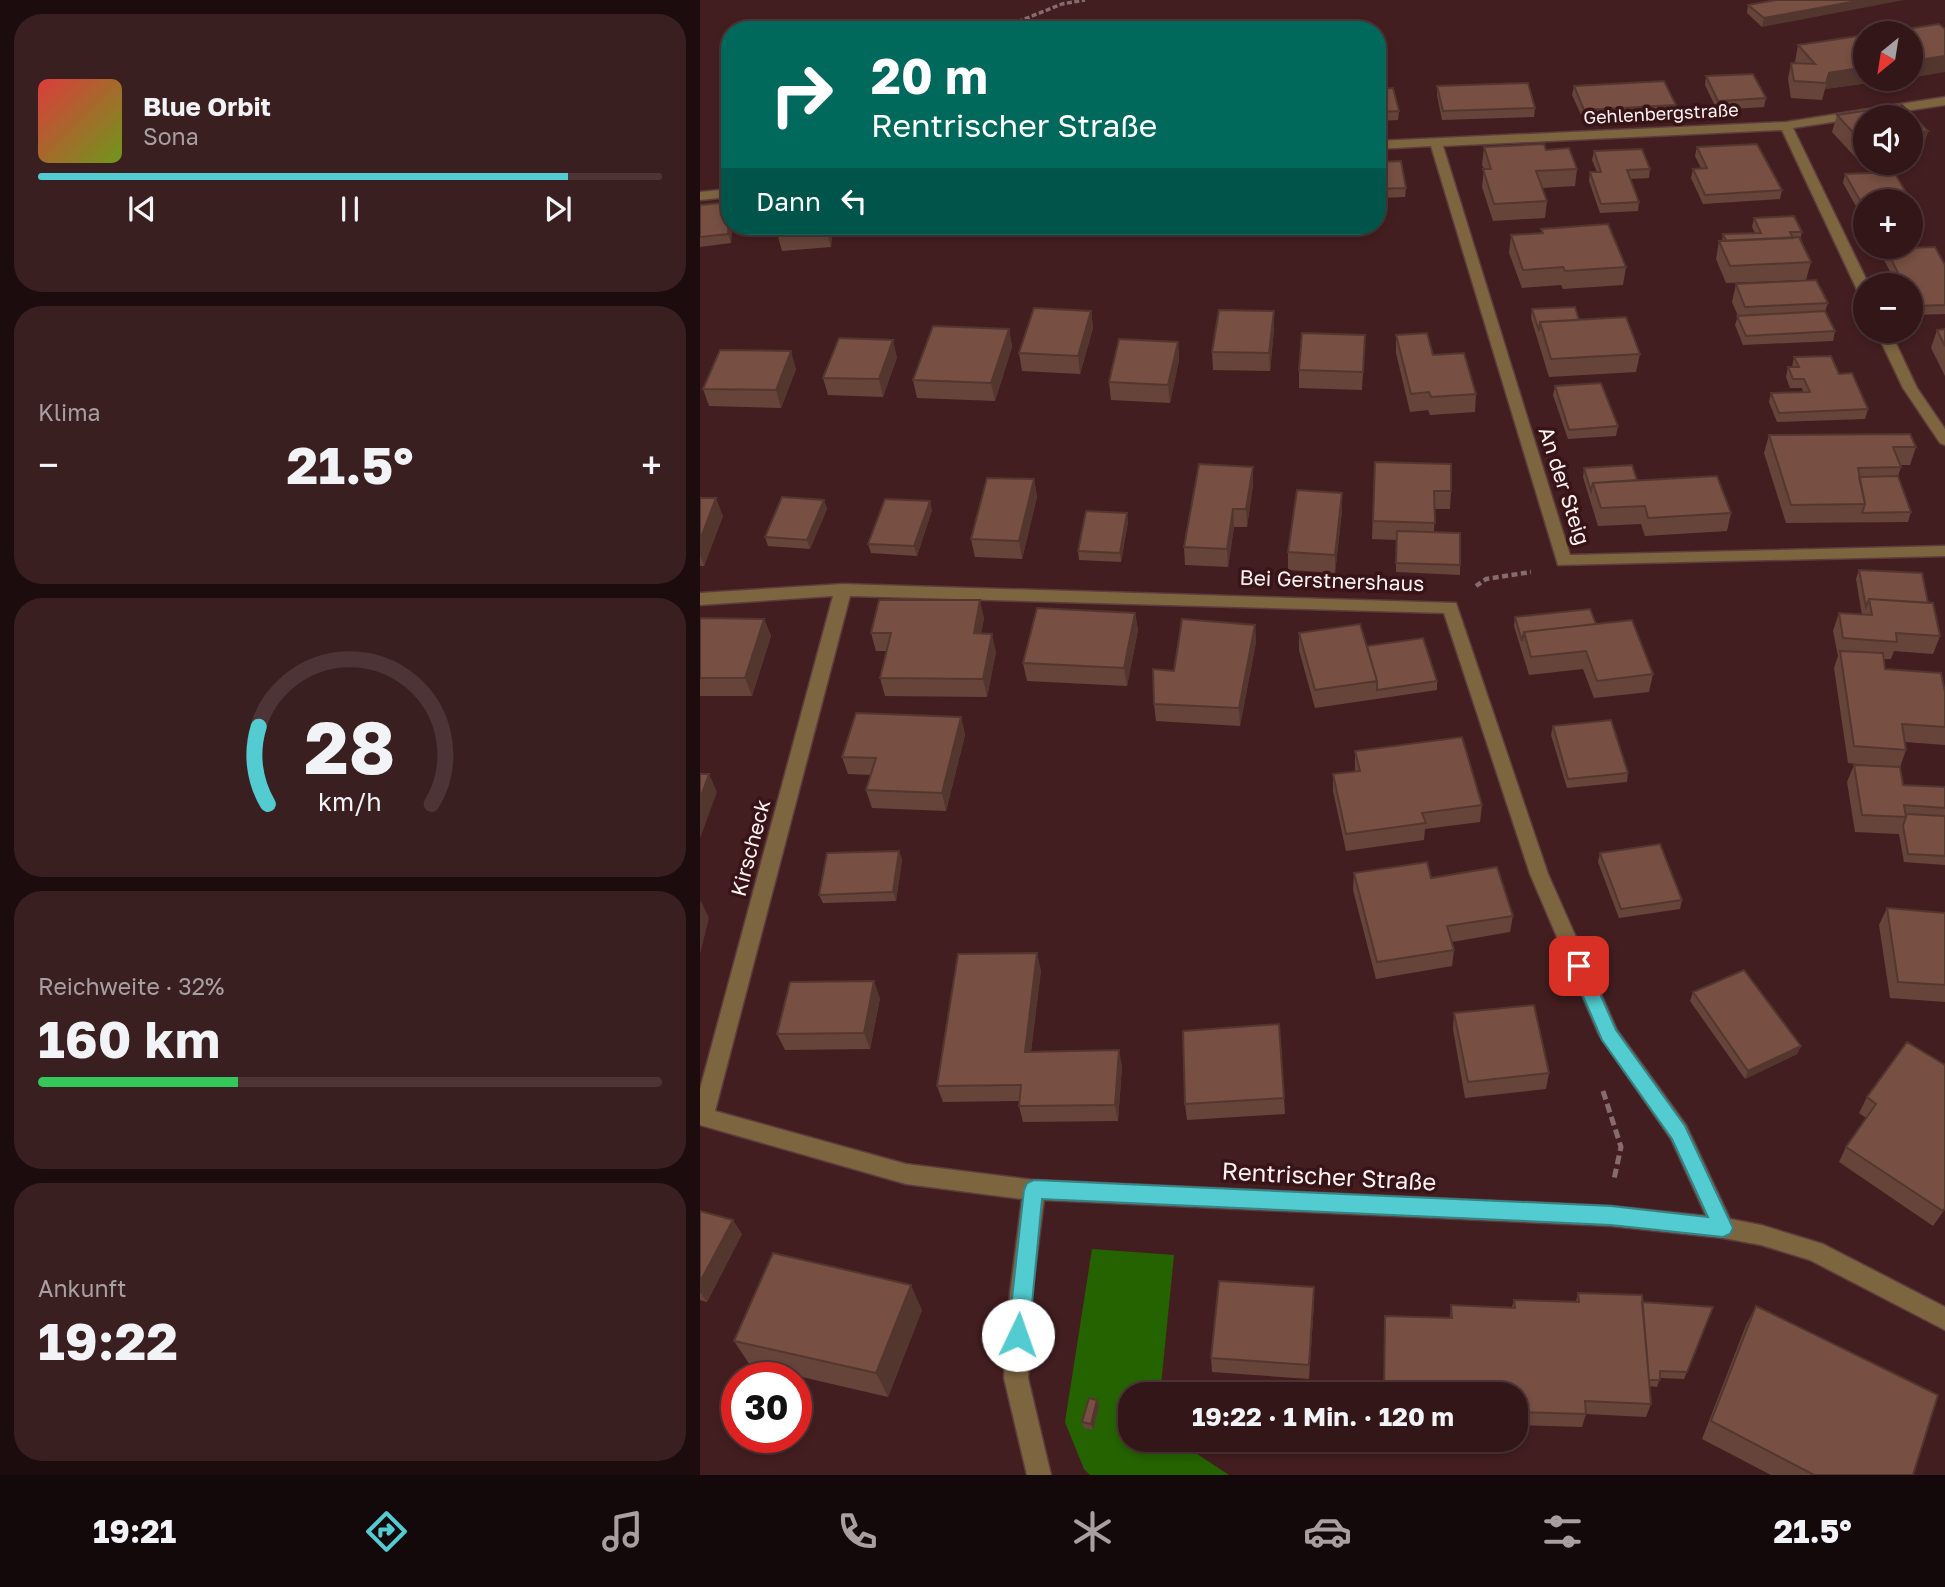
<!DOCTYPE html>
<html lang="de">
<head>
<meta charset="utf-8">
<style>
	body { margin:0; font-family:"Golos Text",sans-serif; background:#3a1f21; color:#f1f3f6; height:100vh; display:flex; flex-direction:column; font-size:26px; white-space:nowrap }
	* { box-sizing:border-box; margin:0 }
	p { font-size:23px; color:#a89fa2 }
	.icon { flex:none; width:38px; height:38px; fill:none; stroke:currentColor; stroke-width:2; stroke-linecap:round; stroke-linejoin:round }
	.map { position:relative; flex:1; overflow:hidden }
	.side { display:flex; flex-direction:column; gap:14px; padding:14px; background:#1c0c0d; width:700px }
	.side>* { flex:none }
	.guide { position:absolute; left:21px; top:21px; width:665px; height:214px; border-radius:28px; box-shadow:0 4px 10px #0003,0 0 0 2px #4d3537; background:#00695c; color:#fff; overflow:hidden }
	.needle { width:46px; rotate:210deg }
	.buttons { position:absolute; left:1153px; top:21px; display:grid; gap:14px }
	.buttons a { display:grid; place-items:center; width:70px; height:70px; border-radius:50%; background:#321618; box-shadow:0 4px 10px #0003,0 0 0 2px #4d3537; font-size:35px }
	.speed { position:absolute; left:21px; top:1362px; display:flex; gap:14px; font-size:35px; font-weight:700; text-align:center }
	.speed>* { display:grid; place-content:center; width:91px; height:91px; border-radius:50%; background:#321618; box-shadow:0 4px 10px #0003,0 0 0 2px #4d3537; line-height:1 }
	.speed .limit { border:10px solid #d22; background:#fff; color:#111 }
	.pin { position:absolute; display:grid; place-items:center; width:60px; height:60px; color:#fff; margin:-30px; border-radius:14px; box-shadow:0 4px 10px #0006 }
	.me { position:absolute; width:77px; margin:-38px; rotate:3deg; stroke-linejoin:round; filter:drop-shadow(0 0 5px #0008) }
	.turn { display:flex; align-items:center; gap:24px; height:147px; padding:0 35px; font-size:32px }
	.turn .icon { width:91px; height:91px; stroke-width:2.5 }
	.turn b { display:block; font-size:49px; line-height:60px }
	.then { display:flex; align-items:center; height:66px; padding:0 35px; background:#0003; gap:14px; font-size:26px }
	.big { font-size:52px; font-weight:700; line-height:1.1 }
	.side .widget { flex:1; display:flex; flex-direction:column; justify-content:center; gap:10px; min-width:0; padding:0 24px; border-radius:28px; background:#3a1f21 }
	.side .dial { align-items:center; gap:0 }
	.dial svg { height:182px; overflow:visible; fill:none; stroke:#4d3537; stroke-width:7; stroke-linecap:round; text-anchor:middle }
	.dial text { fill:#f1f3f6; stroke:none }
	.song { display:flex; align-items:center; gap:21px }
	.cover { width:84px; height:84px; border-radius:10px; background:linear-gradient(135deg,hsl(0 70% 55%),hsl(80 70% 35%)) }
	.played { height:7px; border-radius:4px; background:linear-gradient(90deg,#52ccd0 85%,#4d3537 85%) }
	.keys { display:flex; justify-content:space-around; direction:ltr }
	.heat { display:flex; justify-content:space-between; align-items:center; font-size:38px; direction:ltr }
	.charge { height:10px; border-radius:5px; background:linear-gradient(90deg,#34c759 32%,#4d3537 0) }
	.trip { position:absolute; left:418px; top:1382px; width:410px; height:70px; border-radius:28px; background:#321618; box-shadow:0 4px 10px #0003,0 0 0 2px #4d3537; font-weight:700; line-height:70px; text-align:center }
	.menu { display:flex; height:112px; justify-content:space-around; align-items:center; background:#14090a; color:#a89fa2 }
	.menu .icon { width:49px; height:49px }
	.menu .active { color:#52ccd0 }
	.menu b { font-size:32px; color:#f1f3f6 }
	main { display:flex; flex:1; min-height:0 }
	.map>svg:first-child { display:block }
	.forest { fill:#256301 }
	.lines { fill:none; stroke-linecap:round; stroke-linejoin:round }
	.minor-casing { stroke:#5d3c3d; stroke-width:3 }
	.path-far2 { stroke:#876c6d; stroke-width:3.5; stroke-dasharray:5 2.5; stroke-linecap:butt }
	.path-far1 { stroke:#876c6d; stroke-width:4.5; stroke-dasharray:6 3.5; stroke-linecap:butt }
	.path { stroke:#876c6d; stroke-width:5; stroke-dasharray:9 4.5; stroke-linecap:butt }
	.minor { fill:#7c653f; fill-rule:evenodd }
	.wall { fill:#66443a }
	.shaded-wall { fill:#53372f }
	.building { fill:#774f43; stroke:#53372f; stroke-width:2 }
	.route { fill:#52ccd0; stroke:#358587; stroke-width:2 }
	.labels { text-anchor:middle; stroke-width:7; stroke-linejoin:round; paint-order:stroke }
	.far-street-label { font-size:18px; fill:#fcf2f2; stroke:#381416 }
	.street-label { font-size:21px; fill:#fcf2f2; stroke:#381416 }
	.near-street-label { font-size:24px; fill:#fcf2f2; stroke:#381416 }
</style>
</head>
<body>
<main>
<section class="side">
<div class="widget">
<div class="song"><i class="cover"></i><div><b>Blue Orbit</b><p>Sona</p></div></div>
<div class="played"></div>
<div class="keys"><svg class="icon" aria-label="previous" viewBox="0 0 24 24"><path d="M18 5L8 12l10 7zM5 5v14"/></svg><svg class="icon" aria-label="pause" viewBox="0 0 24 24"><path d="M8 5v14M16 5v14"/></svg><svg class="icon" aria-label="next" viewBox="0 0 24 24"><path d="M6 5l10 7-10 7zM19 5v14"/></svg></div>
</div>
<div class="widget"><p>Klima</p>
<div class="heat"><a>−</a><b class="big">21.5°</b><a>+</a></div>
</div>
<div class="widget dial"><svg viewBox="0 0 100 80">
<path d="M14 69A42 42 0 1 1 86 69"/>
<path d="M14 69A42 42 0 0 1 10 35" stroke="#52ccd0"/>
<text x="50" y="56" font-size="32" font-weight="700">28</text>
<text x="50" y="72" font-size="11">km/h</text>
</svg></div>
<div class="widget"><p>Reichweite · 32%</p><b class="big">160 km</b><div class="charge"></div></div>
<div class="widget"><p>Ankunft</p><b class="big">19:22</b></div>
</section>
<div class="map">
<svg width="1245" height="1475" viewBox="0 0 1245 1475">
	<rect width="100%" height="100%" fill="#431e20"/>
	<!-- forest -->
	<path class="forest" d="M392 1249 474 1255 460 1395H430V1440H476L529 1475H390L384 1469 365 1422Z"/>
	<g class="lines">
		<defs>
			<path id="minor" d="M1245 97V105L1093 128 1169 285H1166V298L1159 294 1082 130 743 146 870 555 1245 546V556L858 565 731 146 677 149V141L1086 122Z
				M30 189V197L0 200V192Z
				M1176 331H1190L1217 388 1245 429V445L1240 443 1203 388Z
				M143 584 756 603 848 874 917 1030 986 1125 1030 1219 1061 1225 1123 1244 1245 1307V1330L1110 1260 1061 1245 1023 1238 911 1226 344 1200 332 1293 328 1378 351 1475H327L304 1378 310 1293 322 1199 206 1184 0 1125V1089L133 596 0 605V593ZM150 596 744 613 830 874 899 1035 971 1139 1006 1216 911 1206 334 1180 206 1164 15 1111Z"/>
		</defs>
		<!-- minor casing -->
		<use href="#minor" class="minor-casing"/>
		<!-- path-far2 -->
		<path class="path-far2" d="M297 30 362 4 385 0"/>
		<!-- path-far1 -->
		<path class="path-far1" d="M776 586 786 579 831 572"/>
		<!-- path -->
		<path class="path" d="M903 1091 921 1147 914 1179"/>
		<!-- minor -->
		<use href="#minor" class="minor"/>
	</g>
	<!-- wall -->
	<path class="wall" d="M1076 0 1062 27 1047 13 1048 5Z
		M1098 45 1183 81 1125 89 1122 100 1091 98 1088 79 1091 63H1096L1095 62Z
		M1006 76 1066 98 1064 107 1017 110 1005 85Z
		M737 86 835 108 834 117 742 120 737 95Z
		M874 86 976 105 974 114 883 119 872 95Z
		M677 89 699 111 698 120 677 121Z
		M1202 105 1228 131 1223 148 1211 150V117H1166V157L1156 158 1132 132 1137 115Z
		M30 124V149H27L22 132Z
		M784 147 846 150 877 169 875 186 842 188 847 201 845 218 793 221 782 187 784 169 782 165Z
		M997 147 1082 190 1080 199 1003 204 991 178 993 169 1001 168 995 156Z
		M894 151 950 169 949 178 930 179 939 202 938 211 900 213 889 181 890 172H897L892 160Z
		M677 162 706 188 705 197 677 198Z
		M1145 174 1166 201V224L1143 183Z
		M1211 202 1224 224 1221 233 1211 234Z
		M0 205 30 226H32L31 243 0 247Z
		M1054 218 1102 232 1100 239 1111 262 1106 280 1026 283 1016 259 1019 241H1022L1023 234 1055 233 1052 227Z
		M133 226 131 247 82 251 77 233Z
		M841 229 926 267 923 285 863 289 861 285 822 288 809 253 811 235 841 234Z
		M1186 249 1245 265V314L1212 315 1211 313V285H1197L1183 258Z
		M1036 284 1128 303 1125 311 1135 331 1133 341 1043 345 1035 325 1038 316 1032 302Z
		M832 309 879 320 940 354 936 372 849 377 831 318Z
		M391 311 393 328 380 374 322 371 319 353Z
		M574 311V329L570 371 513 370 512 352Z
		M309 329 312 347 295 401 217 398 213 380Z
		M1245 329V376L1231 348 1237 330Z
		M665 335 662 390 599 388V370Z
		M696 335 733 355 776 394 775 412 730 415 728 410 710 412 696 353Z
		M478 342 479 360 470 403 411 400 409 382Z
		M197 357 183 397 128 395 123 378Z
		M1094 357 1139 374 1168 409 1165 419 1077 422 1069 402 1071 393 1103 392 1102 388H1090L1086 377 1088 367H1092Z
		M96 369 81 408 9 406 3 389Z
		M855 386 918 426 916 436 868 439 853 395Z
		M1069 435 1216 447 1210 465H1200L1201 467 1198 476 1211 512 1208 522 1086 523 1064 453Z
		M675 462 751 491 750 509H735L734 532 760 565V575L696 572V540L672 539Z
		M884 468 937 480 1031 513 1027 531 945 536 941 524 898 526 883 477Z
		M334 479 337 497 322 559 275 557 271 539Z
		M553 485 547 527H534L528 567 485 565 484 547Z
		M642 493V511L635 573 588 570V552Z
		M0 498 23 516 4 566H0Z
		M124 500 127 509 110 549 68 546 65 537Z
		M232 510 217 556 171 553 168 544Z
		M428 522 421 562 379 560 378 551Z
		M1159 570 1228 603 1240 636 1233 654 1194 651 1191 659H1183L1185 669 1245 692V745L1205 742 1206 750 1200 767 1203 785 1245 787V865L1204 862 1199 834 1155 832 1147 782 1154 765 1176 766 1148 763 1134 668 1138 656 1133 631 1139 613 1162 615 1156 579Z
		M435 613 438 630 427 686 327 681 323 663Z
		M815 617 896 624 953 674 949 692 894 698 883 669 829 675 814 626Z
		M0 618 64 619 71 636 52 696H0Z
		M284 618 281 633 296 652 287 697 185 696 180 678 187 651H176L171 633Z
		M555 625 556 642 540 726 456 721 454 704 474 671Z
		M599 633 667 646 737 681V690L615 708 599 650Z
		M261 717 265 735 246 811 172 808 166 790 171 775 148 774 142 757Z
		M853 726 928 773 927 782 867 788 851 735Z
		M655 751 782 805 780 822 725 829 724 840 646 851 633 791V774L655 771Z
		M199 851 202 860 196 901 123 903 119 895Z
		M900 853 982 900 980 909 919 918 898 862Z
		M654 873 731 878 813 916 810 932 752 942 754 950 752 966 676 979 653 890Z
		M1187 908 1245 913V1002L1190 998 1179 925Z
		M341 970 331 1051 422 1066 418 1121 323 1122 319 1106V1101L243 1102 237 1086Z
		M993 992 1101 1046 1097 1054 1045 1079 990 1001Z
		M180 998 170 1049 85 1050 77 1034Z
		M754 1013 849 1073 846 1089 765 1098 753 1029Z
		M1207 1042 1245 1209 1233 1226 1139 1162 1146 1147 1166 1118 1159 1113 1167 1097Z
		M584 1098 585 1114 487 1120 485 1104Z
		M0 1211 42 1234 7 1302 0 1300Z
		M878 1293 942 1302 1013 1307 984 1379 960 1378 957 1387 949 1386 951 1404 946 1417 886 1414 882 1427 817 1425 816 1432V1395H684L685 1316 750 1318 751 1305 812 1307 814 1300 876 1301Z
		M614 1301 609 1379 512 1372 511 1358Z
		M1056 1306 1213 1475H1071L1002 1439 1046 1325Z
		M222 1310 188 1397 50 1365 34 1341Z
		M399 1407 393 1430 384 1428 382 1422Z
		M702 1440H751V1442Z"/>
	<!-- shaded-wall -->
	<path class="shaded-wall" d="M1162 0H1204L1062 27 1064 18Z
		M1245 56V72L1211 78 1212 61Z
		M1166 67V79H1183V81L1125 89 1129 73Z
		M1228 131 1223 148 1211 150V133Z
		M1166 140V157L1156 158 1161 141Z
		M30 210V226H32L31 243 28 234Z
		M127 226H133L131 247 126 230Z
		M391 311 393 328 380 374 378 356Z
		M574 311V329L570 371 569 353Z
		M309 329 312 347 295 401 291 383Z
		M193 340 197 357 183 397 179 379Z
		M478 342 479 360 470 403 468 385Z
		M91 351 96 369 81 408 76 390Z
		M553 467V485L547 527 546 509Z
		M334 479 337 497 322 559 319 541Z
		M642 493V511L635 573V555Z
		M16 498 23 516 4 566 0 555V540Z
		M124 500 127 509 110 549 107 540Z
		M230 501 232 510 217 556 214 546Z
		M533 509 534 527 528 567 527 549Z
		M427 513 428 522 421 562 420 553Z
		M280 600 284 618 278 651 274 633Z
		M435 613 438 630 427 686 424 668Z
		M64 619 71 636 52 696 45 678Z
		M555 625 556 642 540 726 539 708Z
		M292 634 296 652 287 697 283 679Z
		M261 717 265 735 246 811 242 793Z
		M9 774 17 792 0 838V799Z
		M199 851 202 860 196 901 193 892Z
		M1 901 9 918 0 954V905Z
		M337 953 341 970 329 1068 325 1052Z
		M174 981 180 998 170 1049 164 1033Z
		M1101 1046 1097 1054 1045 1079 1048 1071Z
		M419 1050 422 1066 418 1121 415 1105Z
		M33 1220 42 1234 7 1302 0 1292V1282Z
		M211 1285 222 1310 188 1397 176 1373Z
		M614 1287V1301L609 1379V1365Z
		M397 1400 399 1407 393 1430 391 1424Z"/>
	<!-- building -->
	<path class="building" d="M1076 0H1162L1064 18 1048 5Z
		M1239 24 1245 29V56L1212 61 1211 60V33H1181Z
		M1158 36 1166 43V67L1129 73 1126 83 1094 81 1091 63 1115 64 1098 45Z
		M1053 74 1066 98 1018 101 1006 76Z
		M964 81 976 105 884 110 874 86Z
		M828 83 835 108 743 111 737 86Z
		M693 88 699 111 677 112V89Z
		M1202 105 1228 131 1211 133V117H1166V140L1161 141 1137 115Z
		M30 124V133L22 132Z
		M844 144 846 150 869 148 877 169 836 171 847 201 794 204 783 169H791L784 147Z
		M1057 144 1082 190 1005 195 993 169 1007 168 997 147Z
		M942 149 950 169 927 170 939 202 901 204 890 172H901L894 151Z
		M701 161 706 188 677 189V162Z
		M1194 172 1211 201H1166V211L1145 174Z
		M30 202 28 234 0 237V205Z
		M1211 202 1224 224 1211 225Z
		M1094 216 1102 232H1090L1093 238 1026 241 1023 234 1061 233 1054 218Z
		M908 224 926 267 865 271 863 267 823 270 811 235 843 233 841 229Z
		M78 226H127L126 230 77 233Z
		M1099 237 1111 262 1030 266 1019 241Z
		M1235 247 1245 265V305L1215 306 1211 298V285H1204L1186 249Z
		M1116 280 1128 303 1045 307 1036 284Z
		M875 307 879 320 840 322 839 331 832 309Z
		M334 308 391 311 378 356 319 353Z
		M519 310 574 311 569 353 512 352Z
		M1125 311 1135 331 1046 336 1037 316Z
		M926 317 940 354 851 359 840 322Z
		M233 326 309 329 291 383 213 380Z
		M1245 329V346L1237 330Z
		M602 333 665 335 663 372 599 370Z
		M727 333 733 355 764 353 776 394 731 397 729 392 711 394 696 335Z
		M139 338 193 340 179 379 123 378Z
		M419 339 478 342 468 385 409 382Z
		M20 350 91 351 76 390 3 389Z
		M1131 356 1139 374 1152 373 1168 409 1079 413 1071 393 1110 392 1104 379H1093L1088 367H1099L1094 357Z
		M901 383 918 426 869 430 855 386Z
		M1210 434 1216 447H1193L1201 467 1158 468 1165 504 1091 505 1069 435Z
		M675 462 751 464V491H734L735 523 673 521Z
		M499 464 553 467 546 509H533L527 549 484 547Z
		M932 465 937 480 893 483 891 491 884 468Z
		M1017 476 1031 513 948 518 945 506 901 508 893 483Z
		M1198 476 1211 512 1162 513 1165 504 1159 477Z
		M287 478 334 479 319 541 271 539Z
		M597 490 642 493 635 555 588 552Z
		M82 497 124 500 107 540 65 537Z
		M0 498H16L0 540Z
		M185 499 230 501 214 546 168 544Z
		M386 511 427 513 420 553 378 551Z
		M697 531 760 533V565L696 563Z
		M1159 570 1222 573 1228 603 1169 599 1166 607Z
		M1169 599 1233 603 1240 636 1196 633 1197 642 1143 638 1139 613 1172 615Z
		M179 600H280L274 633 292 634 283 679 180 678 191 633H171Z
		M337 608 435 613 424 668 323 663Z
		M890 609 896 624 824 632 822 641 815 617Z
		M0 618 64 619 45 678H0Z
		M482 619 555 625 539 708 454 704 453 669 474 671Z
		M932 620 953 674 897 681 886 651 831 657 824 632Z
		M660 624 677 681 615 690 599 633Z
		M723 638 737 681 677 690V681L667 646Z
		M1140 651 1183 653 1185 669 1241 673 1245 692V727L1202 724 1206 750 1154 746Z
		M156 713 261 717 242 793 166 790 176 758 142 757Z
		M911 720 928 773 868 779 853 726Z
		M762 737 782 805 722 813 726 823 646 834 633 774 660 771 655 751Z
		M1154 765 1200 767 1203 785 1245 787V808L1204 805 1206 817 1162 815Z
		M0 774H9L0 799Z
		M1206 814 1245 816V856L1208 854 1203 826 1206 817Z
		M960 844 982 900 921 909 900 853Z
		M199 851 193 892 119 895 127 853Z
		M727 862 731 878 797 867 813 916 747 926 754 950 677 962 654 873Z
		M1187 908 1245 913V985L1198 982Z
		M337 953 325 1052 419 1050 415 1105 319 1106 321 1085 237 1086 258 954Z
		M1044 970 1101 1046 1048 1071 993 992Z
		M174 981 164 1033 77 1034 90 982Z
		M834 1005 849 1073 768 1082 754 1013Z
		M579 1024 584 1098 485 1104 483 1031Z
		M1207 1042 1245 1065V1208L1243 1211 1146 1147 1176 1104 1167 1097Z
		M0 1211 33 1220 0 1282Z
		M73 1253 211 1285 176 1373 34 1341Z
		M519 1281 614 1287 609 1365 511 1358Z
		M878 1293 942 1295 951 1404 885 1401 886 1414 818 1412V1420H816V1395H684L685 1316 752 1318 751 1305 815 1308 814 1300 879 1302Z
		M942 1302 1013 1307 987 1372 960 1371V1380H949Z
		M1056 1306 1238 1395 1213 1475H1114L1011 1421Z
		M389 1398 397 1400 391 1424 382 1422Z"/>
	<!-- route -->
	<path class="route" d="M879 958 885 960 916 1030 985 1126 1033 1228 1030 1234 1023 1237 911 1225 342 1199 329 1335 326 1343 318 1346 311 1343 308 1335 324 1190 327 1183 334 1180 911 1206 1008 1217 972 1139 902 1040 870 966 873 960Z"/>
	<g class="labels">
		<!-- far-street labels -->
		<g class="far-street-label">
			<text transform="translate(961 114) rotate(-3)" y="6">Gehlenbergstraße</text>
		</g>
		<!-- street labels -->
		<g class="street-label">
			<text transform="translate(864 486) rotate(72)" y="7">An der Steig</text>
			<text transform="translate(632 581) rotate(2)" y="7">Bei Gerstnershaus</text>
			<text transform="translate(51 848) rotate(-75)" y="7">Kirscheck</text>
		</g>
		<!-- near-street labels -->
		<g class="near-street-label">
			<text transform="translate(629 1177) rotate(3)" y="8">Rentrischer Straße</text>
		</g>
	</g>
</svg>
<div class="buttons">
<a><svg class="needle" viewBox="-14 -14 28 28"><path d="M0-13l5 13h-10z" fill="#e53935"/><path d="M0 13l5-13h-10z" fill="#a89fa2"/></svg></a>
<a><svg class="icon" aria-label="sound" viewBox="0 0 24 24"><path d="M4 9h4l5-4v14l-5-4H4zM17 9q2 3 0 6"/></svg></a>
<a>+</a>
<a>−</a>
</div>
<div class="speed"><div class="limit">30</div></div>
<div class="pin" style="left:879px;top:966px;background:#d93025"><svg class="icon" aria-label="arrive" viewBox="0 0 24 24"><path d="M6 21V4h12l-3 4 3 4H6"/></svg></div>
<svg class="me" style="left:318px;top:1335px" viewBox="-20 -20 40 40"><circle r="19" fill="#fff"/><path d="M0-13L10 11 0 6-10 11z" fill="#52ccd0"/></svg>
<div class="trip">19:22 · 1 Min. · 120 m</div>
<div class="guide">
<div class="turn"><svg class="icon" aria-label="right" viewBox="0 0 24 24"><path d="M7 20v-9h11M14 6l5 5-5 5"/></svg><div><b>20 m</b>Rentrischer Straße</div></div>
<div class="then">Dann<svg class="icon" aria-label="left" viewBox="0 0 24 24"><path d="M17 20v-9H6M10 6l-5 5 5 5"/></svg></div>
</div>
</div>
</main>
<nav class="menu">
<b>19:21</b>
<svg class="icon active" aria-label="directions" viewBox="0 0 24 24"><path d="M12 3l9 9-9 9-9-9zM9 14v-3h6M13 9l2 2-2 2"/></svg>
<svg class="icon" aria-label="music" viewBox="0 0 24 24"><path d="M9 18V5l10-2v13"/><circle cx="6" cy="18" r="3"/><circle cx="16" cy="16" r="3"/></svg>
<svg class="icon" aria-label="phone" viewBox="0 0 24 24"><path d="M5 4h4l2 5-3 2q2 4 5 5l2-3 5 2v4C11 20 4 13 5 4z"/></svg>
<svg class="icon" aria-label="climate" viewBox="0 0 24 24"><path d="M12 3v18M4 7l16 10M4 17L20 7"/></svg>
<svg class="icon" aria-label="car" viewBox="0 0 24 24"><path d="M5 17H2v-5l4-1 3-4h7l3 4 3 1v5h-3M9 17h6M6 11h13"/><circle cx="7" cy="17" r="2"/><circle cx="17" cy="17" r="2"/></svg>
<svg class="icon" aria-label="filters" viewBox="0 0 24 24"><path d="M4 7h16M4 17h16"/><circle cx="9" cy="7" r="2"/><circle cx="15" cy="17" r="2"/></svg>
<b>21.5°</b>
</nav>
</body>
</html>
